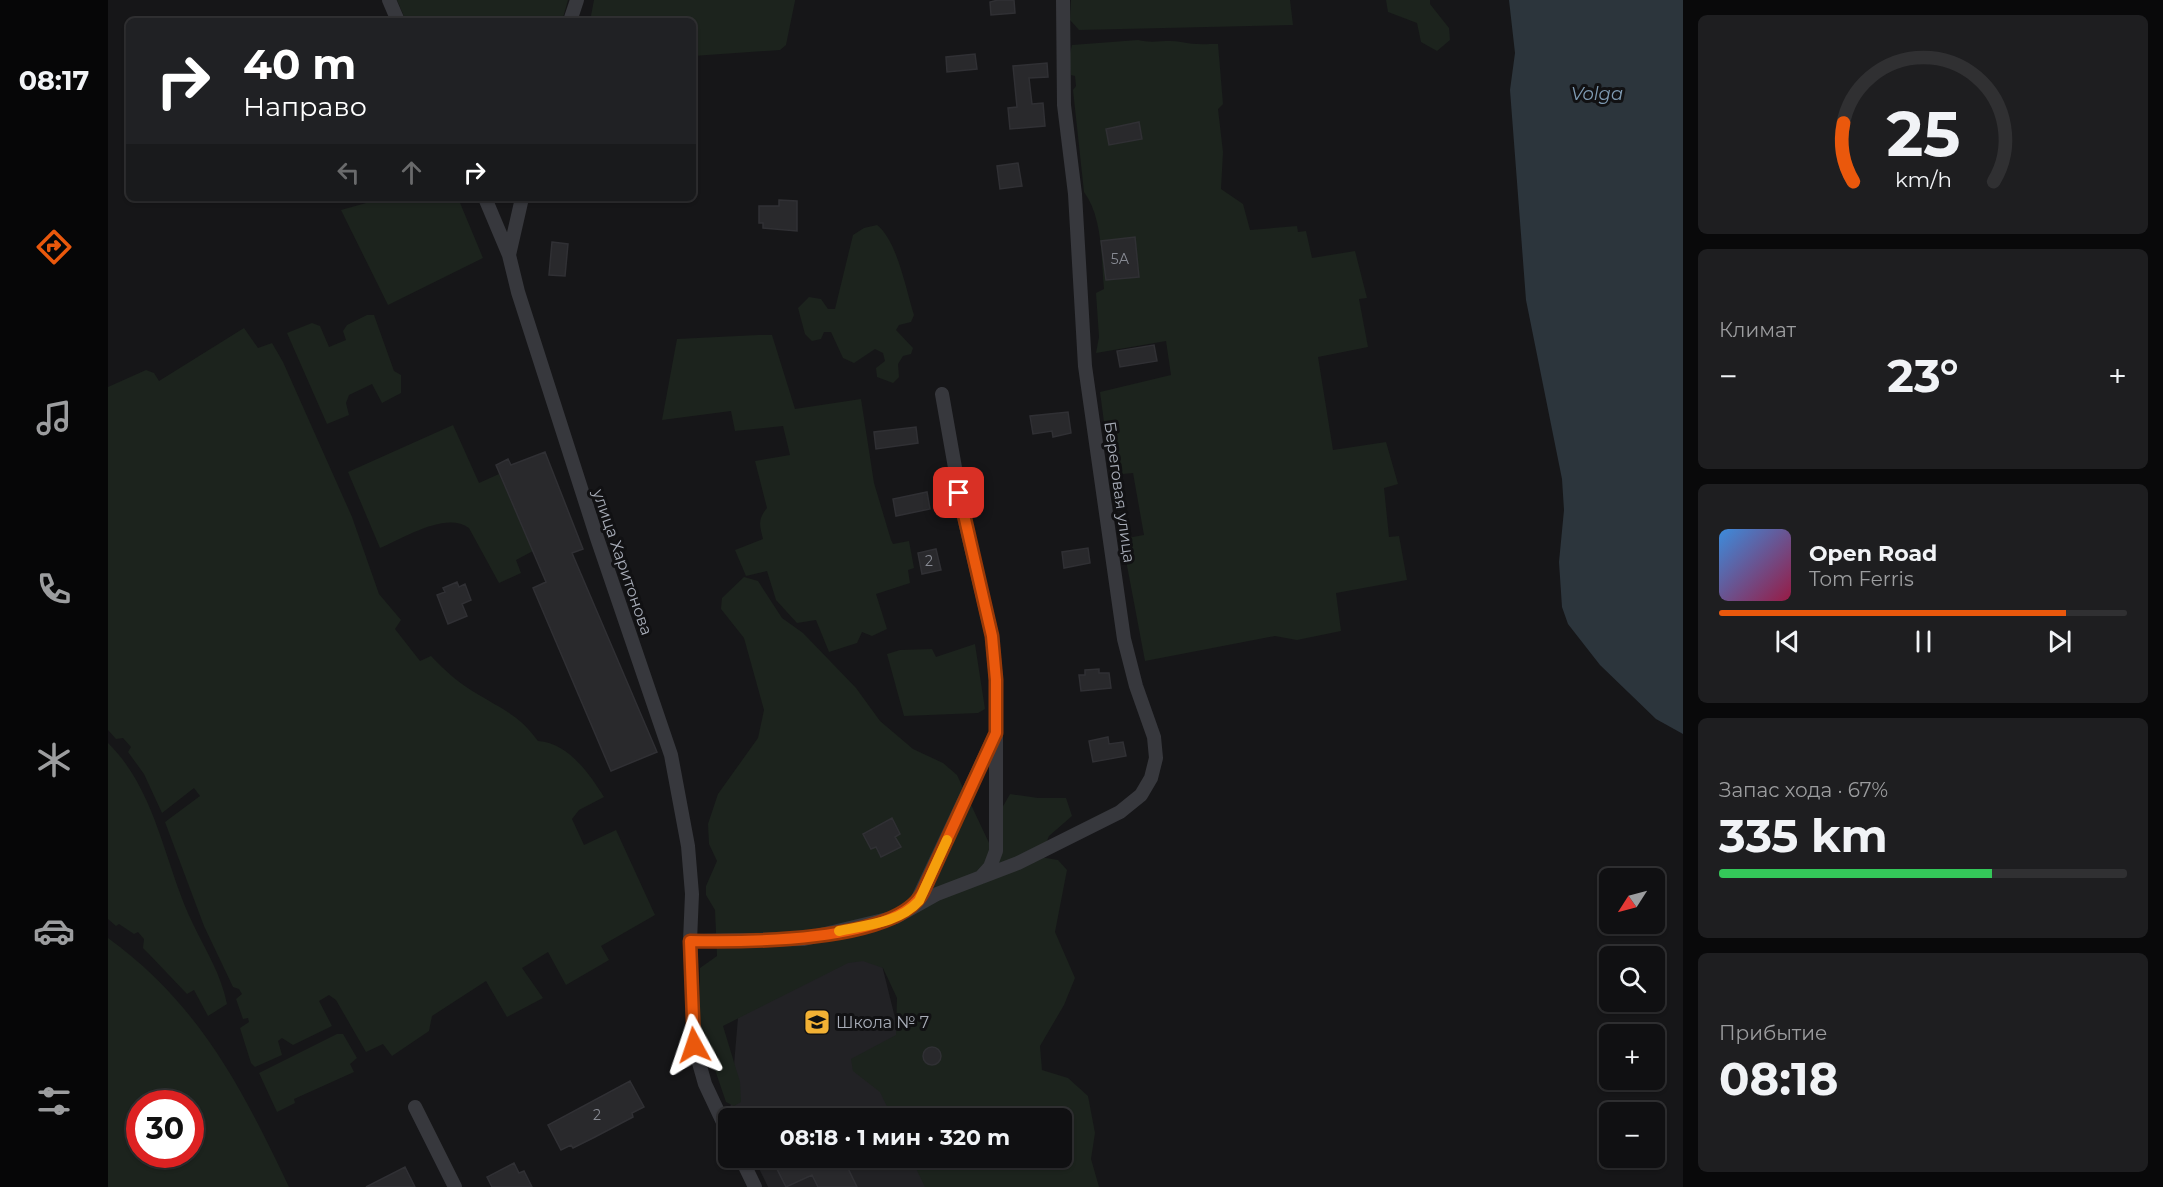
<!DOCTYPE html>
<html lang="ru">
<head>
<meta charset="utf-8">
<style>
	body { margin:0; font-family:Montserrat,sans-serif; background:#1e1e20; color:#f1f3f6; height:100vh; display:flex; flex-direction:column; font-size:22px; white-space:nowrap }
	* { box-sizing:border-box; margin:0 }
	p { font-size:20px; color:#9c9d9f }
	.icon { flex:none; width:33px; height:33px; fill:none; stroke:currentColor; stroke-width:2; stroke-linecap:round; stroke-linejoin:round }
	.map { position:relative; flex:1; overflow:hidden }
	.panel { display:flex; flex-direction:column; gap:15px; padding:15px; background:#09090a; width:480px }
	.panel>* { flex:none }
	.hud { position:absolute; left:18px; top:18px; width:570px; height:183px; border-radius:9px; box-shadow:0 2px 4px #0004,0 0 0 2px #303032; background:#202124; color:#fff; overflow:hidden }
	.needle { width:39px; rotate:234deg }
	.tools { position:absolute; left:1491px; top:868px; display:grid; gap:12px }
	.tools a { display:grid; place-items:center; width:66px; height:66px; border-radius:9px; background:#101012; box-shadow:0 2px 4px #0004,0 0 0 2px #303032; font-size:30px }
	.speed { position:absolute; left:18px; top:1090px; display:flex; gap:12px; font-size:30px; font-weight:700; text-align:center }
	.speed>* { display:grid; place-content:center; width:78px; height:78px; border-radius:50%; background:#101012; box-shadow:0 2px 4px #0004,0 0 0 2px #303032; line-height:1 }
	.speed .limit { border:9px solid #d22; background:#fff; color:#111 }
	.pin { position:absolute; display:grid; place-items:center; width:51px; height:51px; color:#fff; margin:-26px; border-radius:12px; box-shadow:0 3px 9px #0006 }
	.me { position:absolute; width:66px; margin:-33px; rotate:355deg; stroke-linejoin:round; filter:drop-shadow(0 0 4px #0008) }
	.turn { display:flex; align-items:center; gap:21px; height:126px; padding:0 18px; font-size:27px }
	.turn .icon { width:78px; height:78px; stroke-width:2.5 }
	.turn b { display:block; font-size:42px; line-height:51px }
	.lanes { display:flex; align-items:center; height:57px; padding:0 18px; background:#0003; justify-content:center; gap:30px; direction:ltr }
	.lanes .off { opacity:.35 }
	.big { font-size:45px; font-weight:700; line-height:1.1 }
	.panel .widget { flex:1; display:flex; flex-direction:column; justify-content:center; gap:9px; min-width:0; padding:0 21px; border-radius:9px; background:#1e1e20 }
	.panel .dial { align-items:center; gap:0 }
	.dial svg { height:156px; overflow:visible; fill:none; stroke:#303032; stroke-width:7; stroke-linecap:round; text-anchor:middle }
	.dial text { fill:#f1f3f6; stroke:none }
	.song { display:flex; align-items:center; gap:18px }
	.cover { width:72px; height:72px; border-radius:9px; background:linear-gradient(135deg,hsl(210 70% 55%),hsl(340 70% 35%)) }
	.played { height:6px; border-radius:3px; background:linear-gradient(90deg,#ea580c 85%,#303032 85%) }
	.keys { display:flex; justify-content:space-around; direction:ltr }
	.heat { display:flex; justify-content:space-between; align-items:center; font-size:33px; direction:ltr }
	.charge { height:9px; border-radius:4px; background:linear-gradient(90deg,#34c759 67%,#303032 0) }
	.trip { position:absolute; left:610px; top:1108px; width:354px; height:60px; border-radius:9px; background:#101012; box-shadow:0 2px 4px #0004,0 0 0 2px #303032; font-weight:700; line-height:60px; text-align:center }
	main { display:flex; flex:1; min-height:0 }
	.tabs { display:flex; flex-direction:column; width:108px; justify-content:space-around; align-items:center; background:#060607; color:#9c9d9f }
	.tabs .icon { width:42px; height:42px }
	.tabs .current { color:#ea580c }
	.tabs b { font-size:27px; color:#f1f3f6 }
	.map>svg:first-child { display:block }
	.built { fill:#222225 }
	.green { fill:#1c231d; fill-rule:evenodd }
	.water { fill:#2c353c }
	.building { fill:#29292c; stroke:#303034; stroke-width:1.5 }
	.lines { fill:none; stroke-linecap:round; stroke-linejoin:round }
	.street { stroke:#37383d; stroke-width:14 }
	.route-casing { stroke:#983908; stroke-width:15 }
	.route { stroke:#ea580c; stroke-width:10 }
	.slow { stroke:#f59e0b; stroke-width:10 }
	.labels { text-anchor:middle; stroke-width:6; stroke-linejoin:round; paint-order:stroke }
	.number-label { font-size:14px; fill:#888b94 }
	.street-label { font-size:16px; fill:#a8adb8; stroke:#111113 }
	.poi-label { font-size:16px; fill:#a8adb8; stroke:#111113; text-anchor:start }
	.water-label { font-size:18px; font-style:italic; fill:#7f9bb3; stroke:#111113 }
</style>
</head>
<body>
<main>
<nav class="tabs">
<b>08:17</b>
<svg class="icon current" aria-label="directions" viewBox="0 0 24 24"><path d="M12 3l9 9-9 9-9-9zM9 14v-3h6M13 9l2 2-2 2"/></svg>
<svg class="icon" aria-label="music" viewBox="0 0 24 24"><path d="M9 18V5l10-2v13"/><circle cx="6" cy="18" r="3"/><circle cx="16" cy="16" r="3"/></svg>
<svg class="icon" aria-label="phone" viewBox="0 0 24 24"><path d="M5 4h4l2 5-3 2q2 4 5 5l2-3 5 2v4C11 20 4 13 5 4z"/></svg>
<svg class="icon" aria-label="climate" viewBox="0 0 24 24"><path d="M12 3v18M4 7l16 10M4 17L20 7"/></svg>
<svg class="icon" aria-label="car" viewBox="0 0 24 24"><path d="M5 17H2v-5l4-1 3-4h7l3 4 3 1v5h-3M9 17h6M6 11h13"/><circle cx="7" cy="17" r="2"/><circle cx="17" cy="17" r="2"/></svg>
<svg class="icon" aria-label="filters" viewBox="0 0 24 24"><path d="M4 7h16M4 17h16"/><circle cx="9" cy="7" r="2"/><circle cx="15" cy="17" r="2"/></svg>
</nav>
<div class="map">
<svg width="1575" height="1187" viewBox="0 0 1575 1187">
	<rect width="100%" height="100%" fill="#161618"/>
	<!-- built -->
	<path class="built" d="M769 945 792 1038 788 1119H626L622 1112 631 1006Z
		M646 1158H808L823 1187H660Z"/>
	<!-- green -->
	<path class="green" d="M289 0H460L454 21H298Z
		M486 0H687V1L678 45 672 50 585 56V21H482Z
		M963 0H1182L1185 25 971 30 962 20Z
		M1278 0H1322V4L1341 28 1342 40 1329 51 1313 42 1309 23 1280 12Z
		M1030 40C1045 44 1059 39 1073 42 1087 45 1095 44 1110 44L1115 104 1110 109 1115 152 1113 189 1135 204 1142 230 1189 226 1190 232 1198 231 1204 258 1247 251 1259 298 1251 299 1260 347 1210 357 1225 450 1278 442 1290 484 1276 488 1281 537 1291 536 1299 580 1228 593 1233 631 1189 640 1167 636 1037 661 1014 539 1036 535 1025 473 1003 475 992 392 1063 375 1058 341 988 353 991 337 988 293 996 289C993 258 995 218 976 192L965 90 968 86 967 76 963 75 961 57 964 45Z
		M276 198H350L375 258 280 305 233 210Z
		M769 225C789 240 798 290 806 315L803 322 791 325 788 330 805 348 803 354 795 356 790 364 791 377 785 383 769 377 768 368 777 361 775 353 767 349 746 363 735 358 723 332H716L713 339 704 341 697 334 690 308 701 297 713 299 720 309H727L745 235 756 228Z
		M259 315H266L286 371 293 375V393L274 403 264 384 241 395 238 403 241 415 219 424 179 333 204 323 212 326 221 347 238 340 235 331 239 325Z
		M136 328 150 348 164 343 175 362 244 517 271 594 293 620 287 629 312 661 323 656C337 671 353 685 371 695 396 710 412 716 430 741 460 743 481 773 496 797L471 810 464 819 476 845 508 830 547 915 493 946 501 960 458 985 440 952 414 968 435 998 399 1017 378 981 324 1016 321 1031 284 1056 275 1044 258 1052 228 1000 221 995 211 1001 224 1026 185 1045 174 1038 170 1041 174 1055 147 1067 143 1063 132 1028 141 1022 140 1018 135 1019 128 999 134 994 131 989 125 987 96 926 57 822 92 796 86 788 54 813 36 774 20 752 23 747 15 738 8 739 0 730V387L38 370 46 373 51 381Z
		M650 335H664L687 409 753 399 766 483 783 540 785 544 801 541 806 568 800 570 802 583 768 594 779 629 764 636 754 632 749 643 721 652 708 620 689 623 668 600 659 571 638 576 627 550 655 539C652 526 649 520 659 508L647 461 682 455 675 426 627 431 623 411 554 420 569 339Z
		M345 425 371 483 391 474 425 551 408 560 413 573 391 583 361 528C338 511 296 538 272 548L240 472Z
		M636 577 650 581 674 618 695 633 748 688 772 721 805 749 835 763 849 775 882 845 889 817 902 794 930 798H958L964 816 941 836 932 857 950 860 959 870 947 932 967 978 956 1005 932 1046 934 1070 960 1078 980 1096 987 1133 983 1159 991 1187H817L803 1158H954V1119H785L772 1092 745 1071 743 1059 788 1035 789 998 775 968 755 961 740 963 615 1026 632 1082 633 1102 626 1106 618 1102 591 1023 592 968 609 956 607 910 598 895V886L609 861 601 844 600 824 610 794 650 738 656 710 636 638 613 609 614 598Z
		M867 644 877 709 870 713 796 716 779 654 792 650 824 649 828 657Z
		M0 743C49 791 56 864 85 924 98 951 113 974 119 1004L100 1016 86 990 79 994 40 953 35 948 36 939 30 932 26 934 11 924 8 926 0 919Z
		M0 938C91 1004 134 1088 181 1187H0ZM32 1104H82V1155H32Z
		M229 1034H235L249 1058 242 1064 246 1072 186 1099 187 1103 169 1112 151 1073Z"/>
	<!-- water -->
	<path class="water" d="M1401 0H1575V734L1548 719 1492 665 1460 624 1454 607 1451 562 1456 510 1454 479 1418 300 1402 90 1407 53Z"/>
	<!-- building -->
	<path class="building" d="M890 0H906L907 13 883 15 882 2Z
		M867 54 869 69 839 72 838 57Z
		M939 63 940 77 921 78 924 104 935 103 937 126 902 129 900 108 909 107 905 66Z
		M1031 122 1034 139 1001 145 998 129Z
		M910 163 914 186 892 189 889 166Z
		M671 200 689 201V231L655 228V223H651V206H671Z
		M1027 237 1031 277 998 280 993 241Z
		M444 242 460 244 457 276 441 275Z
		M1046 345 1049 361 1012 367 1009 351Z
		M960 412 963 433 945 437 944 431 925 434 922 416Z
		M808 427 810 443 768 449 766 432Z
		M437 452 475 549 464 553 549 752 503 771 425 588 438 582 388 465 400 459 403 465Z
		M819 492 822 509 788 516 785 499Z
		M980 548 982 563 956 568 954 552Z
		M828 549 833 570 814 574 810 553Z
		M349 582 351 587 357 584 363 600 354 604 359 616 340 624 329 595 337 592 335 588Z
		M991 669V673H1001L1003 688 973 691 971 675H977V670Z
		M1000 737 1001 744 1015 742 1018 756 985 762 981 741Z
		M784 818 792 834 787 837 793 847 773 857 768 847 763 849 755 834Z
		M815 1056a9 9 0 1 1 18 0a9 9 0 1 1-18 0Z
		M522 1081 536 1107 524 1113 525 1117 487 1137 465 1148 463 1145 453 1150 440 1125Z
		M681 1158H735L749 1187H710L704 1175 678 1187 667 1165Z
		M406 1163 411 1173 416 1171 424 1187H384L379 1177Z
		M297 1167 307 1187H258Z"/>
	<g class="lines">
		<!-- street -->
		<path class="street" d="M281 0 290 21
			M462 21 469 0
			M377 198 401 255
			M414 198 401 255 410 292 489 538 563 755 580 846 584 894 582 941 586 1045 597 1084 621 1135
			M834 394 855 513 884 636 888 680V851L882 867 873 877
			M807 905 886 737
			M582 941 696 939 788 917 829 894 910 863 1012 812 1033 795 1043 778 1048 758 1046 737 1028 686 1016 639 977 366 967 194 956 105 955 0
			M307 1107 347 1187
			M633 1158 647 1187"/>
	</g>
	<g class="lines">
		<defs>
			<path id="route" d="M586 1045 582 941C634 942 789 943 815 892L888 733V680L884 636 851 493"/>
		</defs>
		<!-- route casing -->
		<use href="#route" class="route-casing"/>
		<!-- route -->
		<use href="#route" class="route"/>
		<!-- slow -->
		<path class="slow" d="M731 931C758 925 791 923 811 901L839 840"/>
	</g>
	<!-- icons -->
	<defs>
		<symbol id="school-square" viewBox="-11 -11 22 22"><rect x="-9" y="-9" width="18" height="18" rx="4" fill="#f2b134" stroke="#111113"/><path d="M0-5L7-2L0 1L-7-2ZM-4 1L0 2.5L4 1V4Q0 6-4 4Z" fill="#111"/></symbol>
	</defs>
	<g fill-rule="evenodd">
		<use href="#school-square" x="694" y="1007" width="30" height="30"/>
	</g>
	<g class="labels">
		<!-- number labels -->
		<g class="number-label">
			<text x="1012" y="264">5А</text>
			<text x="821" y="566">2</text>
			<text x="489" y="1120">2</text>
		</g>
		<!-- street labels -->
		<g class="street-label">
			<text transform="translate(1012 492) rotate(82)" y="6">Береговая улица</text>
			<text transform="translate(515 562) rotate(71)" y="6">улица Харитонова</text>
		</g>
		<!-- poi labels -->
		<g class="poi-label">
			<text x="728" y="1028">Школа № 7</text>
		</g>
		<!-- water labels -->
		<g class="water-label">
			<text x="1489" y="100">Volga</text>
		</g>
	</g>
</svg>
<div class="tools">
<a><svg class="needle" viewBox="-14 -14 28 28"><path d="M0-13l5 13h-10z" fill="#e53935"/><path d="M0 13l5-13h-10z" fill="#9c9d9f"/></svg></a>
<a><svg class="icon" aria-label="search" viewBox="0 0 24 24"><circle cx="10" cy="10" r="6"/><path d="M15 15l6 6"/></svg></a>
<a>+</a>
<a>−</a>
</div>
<div class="speed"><div class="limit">30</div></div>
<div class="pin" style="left:851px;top:493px;background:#d93025"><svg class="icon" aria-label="arrive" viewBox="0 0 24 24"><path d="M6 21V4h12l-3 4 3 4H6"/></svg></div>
<svg class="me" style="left:586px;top:1045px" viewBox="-20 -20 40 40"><path d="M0-17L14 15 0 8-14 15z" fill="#ea580c" stroke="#fff" stroke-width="4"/></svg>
<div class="trip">08:18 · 1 мин · 320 m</div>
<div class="hud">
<div class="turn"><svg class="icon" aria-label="right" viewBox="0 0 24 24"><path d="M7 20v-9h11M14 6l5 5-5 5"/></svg><div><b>40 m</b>Направо</div></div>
<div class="lanes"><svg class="icon off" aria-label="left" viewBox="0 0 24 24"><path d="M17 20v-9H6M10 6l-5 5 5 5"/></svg><svg class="icon off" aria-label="ahead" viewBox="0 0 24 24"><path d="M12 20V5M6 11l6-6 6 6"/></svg><svg class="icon" aria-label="right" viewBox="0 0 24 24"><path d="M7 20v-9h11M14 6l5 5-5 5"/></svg></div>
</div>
</div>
<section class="panel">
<div class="widget dial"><svg viewBox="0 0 100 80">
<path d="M14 69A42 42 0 1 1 86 69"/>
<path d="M14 69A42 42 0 0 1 9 39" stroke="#ea580c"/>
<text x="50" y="56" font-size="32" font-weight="700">25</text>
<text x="50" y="72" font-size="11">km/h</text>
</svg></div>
<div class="widget"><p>Климат</p>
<div class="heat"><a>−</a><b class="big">23°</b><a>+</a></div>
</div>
<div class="widget">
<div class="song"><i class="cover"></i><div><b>Open Road</b><p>Tom Ferris</p></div></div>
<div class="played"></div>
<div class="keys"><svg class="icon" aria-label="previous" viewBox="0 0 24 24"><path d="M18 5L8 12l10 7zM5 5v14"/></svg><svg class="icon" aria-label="pause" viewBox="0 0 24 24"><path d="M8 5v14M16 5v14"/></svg><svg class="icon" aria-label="next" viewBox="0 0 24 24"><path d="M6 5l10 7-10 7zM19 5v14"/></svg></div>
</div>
<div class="widget"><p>Запас хода · 67%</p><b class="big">335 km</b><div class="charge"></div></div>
<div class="widget"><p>Прибытие</p><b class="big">08:18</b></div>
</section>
</main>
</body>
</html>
